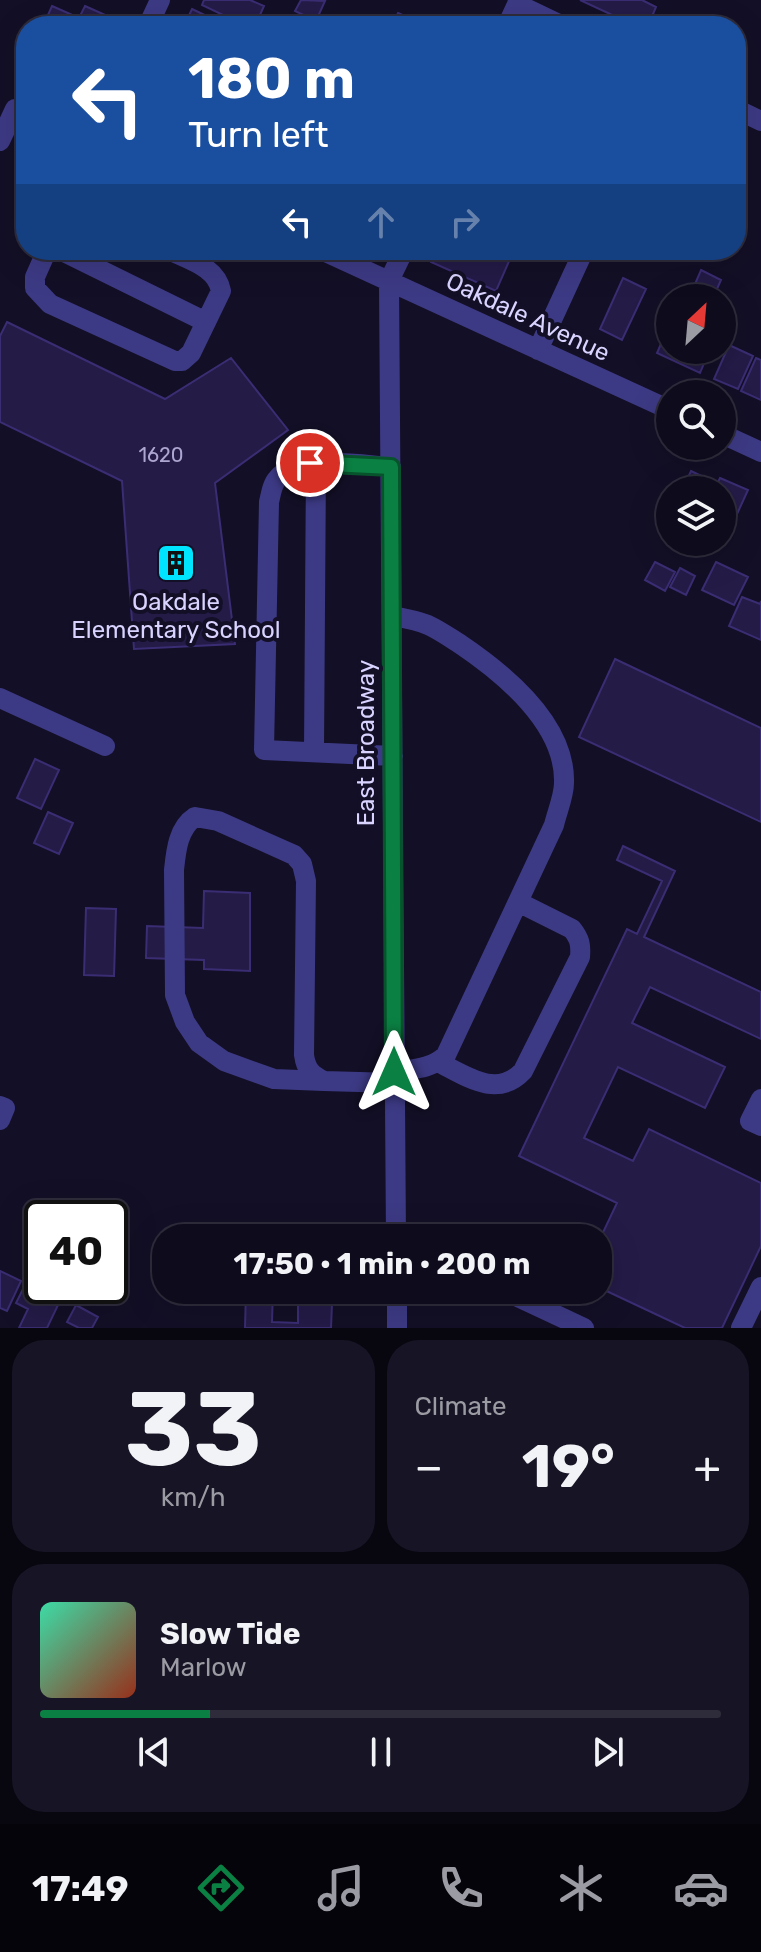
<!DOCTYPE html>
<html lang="en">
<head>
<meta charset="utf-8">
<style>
	body { margin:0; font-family:Rubik,sans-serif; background:#171425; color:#f1f3f6; height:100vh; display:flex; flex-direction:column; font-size:30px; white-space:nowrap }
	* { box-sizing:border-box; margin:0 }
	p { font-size:26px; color:#9b9ba3 }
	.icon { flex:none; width:44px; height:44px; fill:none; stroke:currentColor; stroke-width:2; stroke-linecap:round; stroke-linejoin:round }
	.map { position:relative; height:1328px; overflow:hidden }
	.panel { display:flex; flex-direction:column; gap:12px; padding:12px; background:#08060f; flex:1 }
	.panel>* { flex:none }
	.guide { position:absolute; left:16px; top:16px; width:730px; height:244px; border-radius:32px; box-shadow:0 8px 32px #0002,0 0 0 2px #2e2b3b; background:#1a4fa0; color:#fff; overflow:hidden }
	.needle { width:52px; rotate:26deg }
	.controls { position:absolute; left:656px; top:284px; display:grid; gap:16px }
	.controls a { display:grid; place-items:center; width:80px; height:80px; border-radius:50%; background:#0e0b1c; box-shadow:0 8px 32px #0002,0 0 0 2px #2e2b3b; font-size:40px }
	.speed { position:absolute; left:24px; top:1200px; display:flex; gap:16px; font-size:40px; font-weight:700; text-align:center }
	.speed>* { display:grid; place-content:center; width:104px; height:104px; border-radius:50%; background:#0e0b1c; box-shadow:0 8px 32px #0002,0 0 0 2px #2e2b3b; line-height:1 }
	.speed .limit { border:4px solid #111; border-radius:12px; background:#fff; color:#111 }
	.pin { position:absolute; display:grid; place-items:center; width:68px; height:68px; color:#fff; margin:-34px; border:4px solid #fff; border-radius:50%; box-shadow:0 2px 8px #0007 }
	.me { position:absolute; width:88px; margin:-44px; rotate:0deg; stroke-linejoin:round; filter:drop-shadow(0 0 6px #0008) }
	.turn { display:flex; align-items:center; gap:28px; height:168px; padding:0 40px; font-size:36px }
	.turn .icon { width:104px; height:104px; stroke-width:2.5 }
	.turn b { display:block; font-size:56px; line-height:68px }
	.lanes { display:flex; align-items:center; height:76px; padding:0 40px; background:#0003; justify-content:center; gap:40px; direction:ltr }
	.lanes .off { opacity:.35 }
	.big { font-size:60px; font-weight:700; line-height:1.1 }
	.panel .tile { flex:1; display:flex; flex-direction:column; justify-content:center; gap:12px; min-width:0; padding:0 28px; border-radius:32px; background:#171425 }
	.panel .dial { align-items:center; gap:0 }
	.dial b { font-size:104px; line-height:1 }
	.song { display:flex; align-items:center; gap:24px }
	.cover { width:96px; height:96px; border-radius:12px; background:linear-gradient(135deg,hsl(160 70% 55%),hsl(10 70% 35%)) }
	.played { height:8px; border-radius:4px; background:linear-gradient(90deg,#0b8043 25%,#2e2b3b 25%) }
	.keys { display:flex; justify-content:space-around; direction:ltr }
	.heat { display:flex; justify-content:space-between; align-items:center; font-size:44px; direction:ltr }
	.panel .tiles { flex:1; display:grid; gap:12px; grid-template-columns:1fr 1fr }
	.tile:last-child { grid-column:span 2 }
	.trip { position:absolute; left:152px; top:1224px; width:460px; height:80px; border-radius:32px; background:#0e0b1c; box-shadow:0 8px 32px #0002,0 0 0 2px #2e2b3b; font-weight:700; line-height:80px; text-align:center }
	.menu { display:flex; height:128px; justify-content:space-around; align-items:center; background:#06040b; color:#9b9ba3 }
	.menu .icon { width:56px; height:56px }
	.menu .current { color:#0b8043 }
	.menu b { font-size:36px; color:#f1f3f6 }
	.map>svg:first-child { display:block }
	.building { fill:#241b47; stroke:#3b2d73; stroke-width:2 }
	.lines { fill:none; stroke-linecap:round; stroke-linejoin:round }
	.minor { stroke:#3d3a85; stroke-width:20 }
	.route-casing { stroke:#07532c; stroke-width:20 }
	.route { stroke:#0b8043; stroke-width:14 }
	.labels { text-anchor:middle; stroke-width:8; stroke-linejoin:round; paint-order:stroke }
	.number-label { font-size:20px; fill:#aca6d1 }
	.street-label { font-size:24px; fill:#d9d4ff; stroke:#130f26 }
	.poi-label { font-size:24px; fill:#d9d4ff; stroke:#130f26 }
</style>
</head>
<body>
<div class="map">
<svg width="761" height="1328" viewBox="0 0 761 1328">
	<rect width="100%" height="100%" fill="#130f26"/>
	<!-- building -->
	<path class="building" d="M204 0H250L264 6 255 26H246L202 5Z
		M301 0 325 1 316 21 295 11Z
		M580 0H642L656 7 648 26H636Z
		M52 6 77 17 73 26H43Z
		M85 6 112 18 108 26H75Z
		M192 9 211 18 207 26H184Z
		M398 13 427 26H392Z
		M437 250H510L513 252 496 291 431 262Z
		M701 270 721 280 713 298H708L692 291Z
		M623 278 646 289 622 340 600 329Z
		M7 322 165 399 231 358 288 430 215 483 235 644 134 649 122 481 0 422V336Z
		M670 323V350H699L708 354 700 373 657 353Z
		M729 345 753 356 738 389 714 379Z
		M756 358 761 360V400L741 391Z
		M691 471 712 481 708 490H682Z
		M720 478 748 490 732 525 722 520V490H714Z
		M655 562 675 572 665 591 645 580Z
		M716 562 748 577 734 605 702 590Z
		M680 568 695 576 686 595 670 587Z
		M742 597 760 604 761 601V640L729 626Z
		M615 659 761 728V822L579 737Z
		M35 759 59 770 41 809 17 798Z
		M48 812 73 823 59 854 34 843Z
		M623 846 675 871 644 937 761 992V1039L650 987 632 1023 725 1067 705 1108 618 1067 584 1138 633 1161 649 1129 761 1183V1246L722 1328H685L598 1287V1243L617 1203 519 1156 627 929 637 934 662 881 617 860Z
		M204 891 250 893V971L204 969V960L146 958 147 926 203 928Z
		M86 908 116 909 114 976 84 975Z
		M0 1271 21 1281 7 1311 0 1308Z
		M24 1287 59 1303 47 1328H19L28 1309 16 1303Z
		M246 1290H273L272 1322 298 1323V1303L332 1304 331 1328H245Z
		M76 1305 98 1317 92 1328H79L67 1322Z"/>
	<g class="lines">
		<!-- minor -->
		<path class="minor" d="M517 4 563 26
			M148 26 160 0
			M507 26 519 0
			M736 109 761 121
			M0 141 15 109
			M47 250 35 277V288L50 304 175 361H182L191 353 221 291C217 267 189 260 169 250
			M60 250 206 322
			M321 250 670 410
			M538 350 584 250
			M722 434 761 452
			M391 467C362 465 297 454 278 478 272 484 271 494 269 502L264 750 393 756
			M392 616C404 618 416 620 428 625 439 630 449 637 460 644 503 673 566 724 564 783 564 796 557 812 554 825L446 1055C432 1069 413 1069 394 1072
			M0 698 105 746
			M314 752 316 463
			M195 817 218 821 294 855 302 864 306 881 304 1055C306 1070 312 1075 324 1081L274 1079 224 1061 199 1043 185 1022 175 995 174 870C176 851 178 828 195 817Z
			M438 1062C466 1076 497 1099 523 1071L580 957C581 945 580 939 572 929L518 902
			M324 1081 394 1083
			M761 1099 750 1121 761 1126
			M0 1106 5 1108 0 1120
			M396 1238 389 281 404 250
			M397 1290V1328
			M503 1290 584 1328
			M741 1328 761 1287"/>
	</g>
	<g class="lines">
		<defs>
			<path id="route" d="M310 463 391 467 394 1072"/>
		</defs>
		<!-- route casing -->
		<use href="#route" class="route-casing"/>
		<!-- route -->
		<use href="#route" class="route"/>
	</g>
	<!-- icons -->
	<defs>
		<symbol id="building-square" viewBox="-11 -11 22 22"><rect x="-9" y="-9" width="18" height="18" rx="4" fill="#00e5ff" stroke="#130f26"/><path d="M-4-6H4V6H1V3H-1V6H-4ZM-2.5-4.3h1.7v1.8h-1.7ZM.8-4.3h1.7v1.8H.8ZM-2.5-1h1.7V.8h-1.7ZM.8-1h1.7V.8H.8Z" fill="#111"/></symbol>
	</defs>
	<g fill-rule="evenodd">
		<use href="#building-square" x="154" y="541" width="44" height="44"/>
	</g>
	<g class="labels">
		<!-- number labels -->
		<g class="number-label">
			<text x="161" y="462">1620</text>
		</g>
		<!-- street labels -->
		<g class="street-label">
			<text transform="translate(528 317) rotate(25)" y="8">Oakdale Avenue</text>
			<text transform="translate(366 743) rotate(-90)" y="8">East Broadway</text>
		</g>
		<!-- poi labels -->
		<g class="poi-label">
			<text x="176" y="610">Oakdale<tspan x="176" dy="28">Elementary School</tspan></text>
		</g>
	</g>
</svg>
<div class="controls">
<a><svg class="needle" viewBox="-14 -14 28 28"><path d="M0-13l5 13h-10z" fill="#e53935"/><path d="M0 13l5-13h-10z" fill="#9b9ba3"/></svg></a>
<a><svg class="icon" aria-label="search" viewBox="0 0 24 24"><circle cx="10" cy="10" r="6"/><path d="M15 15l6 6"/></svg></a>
<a><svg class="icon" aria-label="layers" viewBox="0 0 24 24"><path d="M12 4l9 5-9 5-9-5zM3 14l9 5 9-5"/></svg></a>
</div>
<div class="speed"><div class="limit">40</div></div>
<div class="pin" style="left:310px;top:463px;background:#d93025"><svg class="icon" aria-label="arrive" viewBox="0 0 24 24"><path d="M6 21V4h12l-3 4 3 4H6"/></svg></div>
<svg class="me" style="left:394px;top:1072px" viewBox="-20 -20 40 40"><path d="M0-17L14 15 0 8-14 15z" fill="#0b8043" stroke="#fff" stroke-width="4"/></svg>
<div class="trip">17:50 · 1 min · 200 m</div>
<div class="guide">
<div class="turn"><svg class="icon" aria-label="left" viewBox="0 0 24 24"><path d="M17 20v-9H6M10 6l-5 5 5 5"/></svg><div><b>180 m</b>Turn left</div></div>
<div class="lanes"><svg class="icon" aria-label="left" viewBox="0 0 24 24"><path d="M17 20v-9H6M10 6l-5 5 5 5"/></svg><svg class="icon off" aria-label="ahead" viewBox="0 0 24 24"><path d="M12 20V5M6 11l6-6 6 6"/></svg><svg class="icon off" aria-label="right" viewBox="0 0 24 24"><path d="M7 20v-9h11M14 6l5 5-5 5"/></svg></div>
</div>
</div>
<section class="panel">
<div class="tiles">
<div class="tile dial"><b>33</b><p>km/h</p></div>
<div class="tile"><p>Climate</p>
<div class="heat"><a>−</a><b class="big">19°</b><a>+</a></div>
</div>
<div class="tile">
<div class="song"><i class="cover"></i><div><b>Slow Tide</b><p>Marlow</p></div></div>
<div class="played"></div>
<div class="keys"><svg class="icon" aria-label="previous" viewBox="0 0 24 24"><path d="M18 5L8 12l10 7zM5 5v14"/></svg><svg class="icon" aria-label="pause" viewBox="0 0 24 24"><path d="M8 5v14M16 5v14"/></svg><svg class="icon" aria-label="next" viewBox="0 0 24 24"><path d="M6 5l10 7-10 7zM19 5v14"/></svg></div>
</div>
</div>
</section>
<nav class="menu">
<b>17:49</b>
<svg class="icon current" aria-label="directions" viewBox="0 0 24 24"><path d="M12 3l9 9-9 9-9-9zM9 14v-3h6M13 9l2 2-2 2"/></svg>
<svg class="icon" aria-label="music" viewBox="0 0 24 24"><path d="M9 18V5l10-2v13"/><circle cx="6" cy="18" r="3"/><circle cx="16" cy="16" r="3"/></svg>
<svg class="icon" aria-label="phone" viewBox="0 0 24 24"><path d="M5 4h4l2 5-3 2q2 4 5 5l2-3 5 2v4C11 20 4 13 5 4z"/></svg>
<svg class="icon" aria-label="climate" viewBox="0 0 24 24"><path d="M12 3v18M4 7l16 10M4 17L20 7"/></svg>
<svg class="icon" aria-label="car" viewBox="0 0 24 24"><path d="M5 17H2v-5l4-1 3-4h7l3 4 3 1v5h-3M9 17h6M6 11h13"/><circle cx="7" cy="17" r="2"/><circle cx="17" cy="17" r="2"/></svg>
</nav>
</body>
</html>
